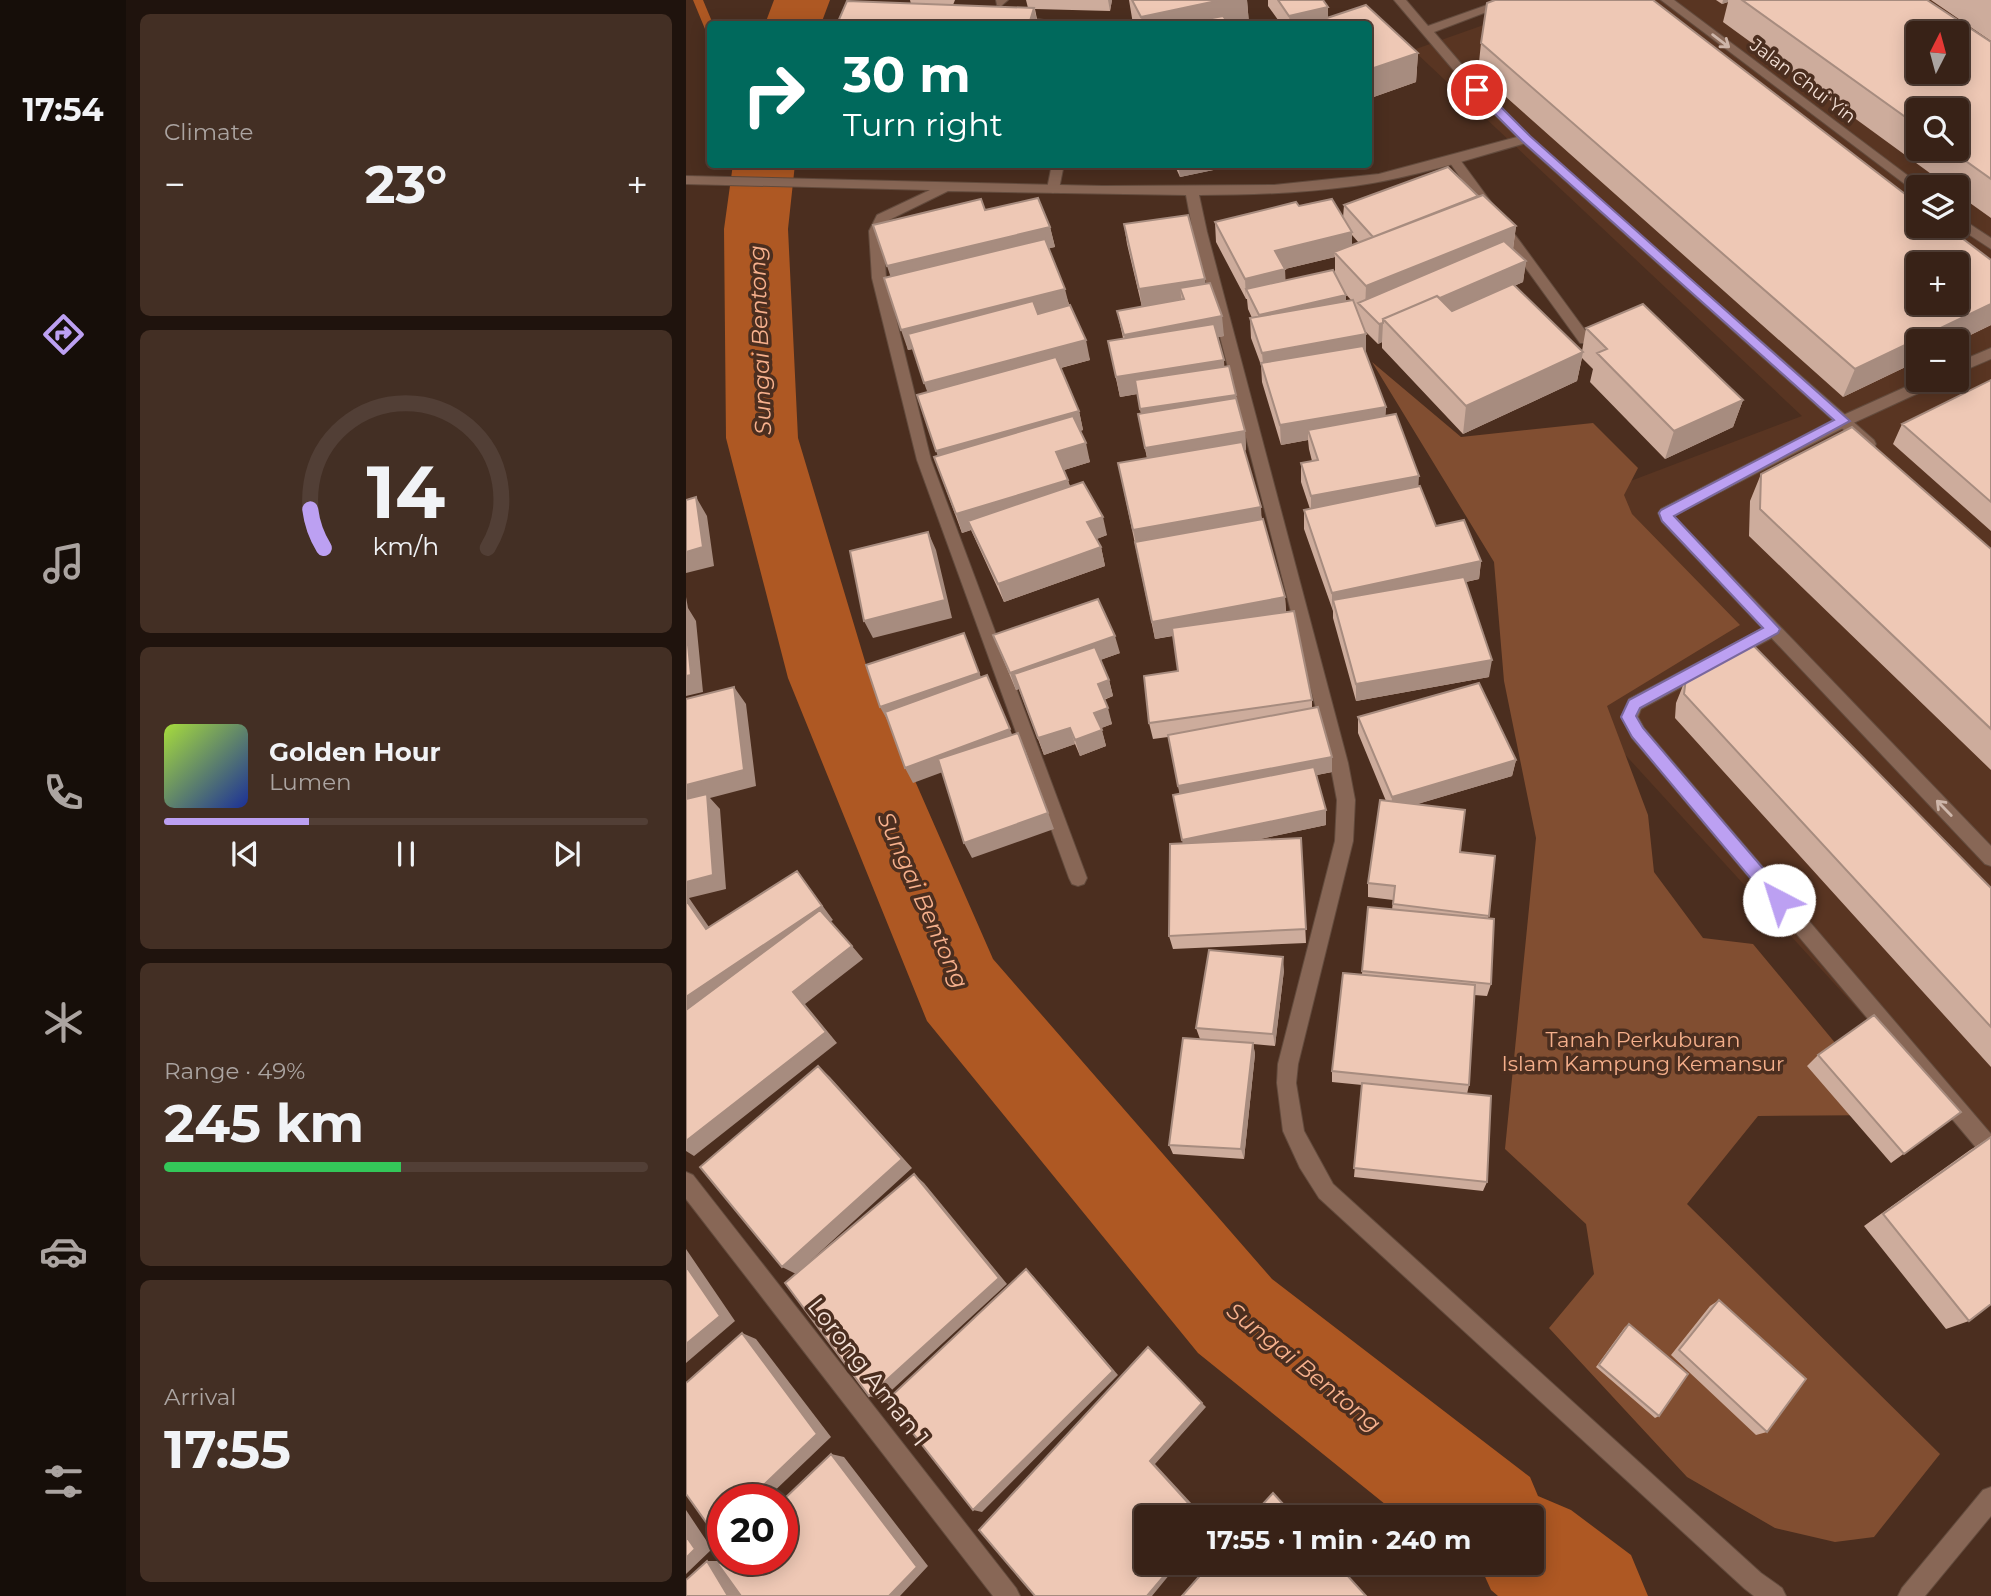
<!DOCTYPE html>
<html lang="en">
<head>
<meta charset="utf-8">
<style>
	body { margin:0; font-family:Montserrat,sans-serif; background:#432f24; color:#f1f3f6; height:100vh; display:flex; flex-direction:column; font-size:26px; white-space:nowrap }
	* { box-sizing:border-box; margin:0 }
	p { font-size:23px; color:#aba4a1 }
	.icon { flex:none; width:38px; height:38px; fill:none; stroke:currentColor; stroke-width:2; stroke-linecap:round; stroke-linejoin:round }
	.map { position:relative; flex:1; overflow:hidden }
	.panel { display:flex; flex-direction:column; gap:14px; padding:14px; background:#1f130d; width:560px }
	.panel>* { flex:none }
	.top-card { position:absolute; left:21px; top:21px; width:665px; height:147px; border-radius:7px; box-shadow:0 4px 18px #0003,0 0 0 2px #523f36; background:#00695c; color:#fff; overflow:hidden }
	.needle { width:46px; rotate:6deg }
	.fabs { position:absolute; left:1220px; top:21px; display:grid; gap:14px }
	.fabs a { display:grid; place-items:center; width:63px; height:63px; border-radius:7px; background:#382217; box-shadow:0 4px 18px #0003,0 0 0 2px #523f36; font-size:35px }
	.speed { position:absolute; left:21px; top:1484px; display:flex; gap:14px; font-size:35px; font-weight:700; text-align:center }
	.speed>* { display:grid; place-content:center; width:91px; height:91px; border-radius:50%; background:#382217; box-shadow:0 4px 18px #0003,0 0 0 2px #523f36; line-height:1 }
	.speed .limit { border:10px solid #d22; background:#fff; color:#111 }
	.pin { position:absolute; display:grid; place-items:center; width:60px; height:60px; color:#fff; margin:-30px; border:4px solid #fff; border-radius:50%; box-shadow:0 2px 7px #0007 }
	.me { position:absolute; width:77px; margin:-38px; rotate:320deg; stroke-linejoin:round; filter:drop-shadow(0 0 5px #0008) }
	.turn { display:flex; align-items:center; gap:24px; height:147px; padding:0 21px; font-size:32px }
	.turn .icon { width:91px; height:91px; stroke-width:2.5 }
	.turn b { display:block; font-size:49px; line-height:60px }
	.big { font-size:52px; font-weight:700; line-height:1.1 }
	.panel .widget { flex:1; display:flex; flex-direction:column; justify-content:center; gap:10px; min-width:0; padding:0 24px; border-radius:10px; background:#432f24 }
	.panel .dial { align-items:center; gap:0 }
	.dial svg { height:182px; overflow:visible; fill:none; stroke:#523f36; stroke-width:7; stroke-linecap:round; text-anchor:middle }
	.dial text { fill:#f1f3f6; stroke:none }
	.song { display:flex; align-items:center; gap:21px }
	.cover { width:84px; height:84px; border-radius:10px; background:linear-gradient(135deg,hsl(80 70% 55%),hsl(230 70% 35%)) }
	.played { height:7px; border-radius:4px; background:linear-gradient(90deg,#bca0f2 30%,#523f36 30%) }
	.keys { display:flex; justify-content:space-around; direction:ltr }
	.heat { display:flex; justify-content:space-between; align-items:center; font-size:38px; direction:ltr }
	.charge { height:10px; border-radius:5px; background:linear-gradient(90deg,#34c759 49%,#523f36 0) }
	.trip { position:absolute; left:448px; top:1505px; width:410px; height:70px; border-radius:7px; background:#382217; box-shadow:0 4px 18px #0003,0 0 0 2px #523f36; font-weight:700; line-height:70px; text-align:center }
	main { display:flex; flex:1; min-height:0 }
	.tabs { display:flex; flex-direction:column; width:126px; justify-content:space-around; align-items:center; background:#160e09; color:#aba4a1 }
	.tabs .icon { width:49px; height:49px }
	.tabs .on { color:#bca0f2 }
	.tabs b { font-size:32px; color:#f1f3f6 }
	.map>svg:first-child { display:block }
	.built { fill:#593522; fill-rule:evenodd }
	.green { fill:#814e31 }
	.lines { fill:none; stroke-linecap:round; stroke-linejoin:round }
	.stream { fill:#ae5823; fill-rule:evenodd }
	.river { fill:#ae5823; fill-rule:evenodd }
	.service-casing { stroke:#634b3d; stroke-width:2 }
	.minor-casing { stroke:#634b3d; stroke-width:2 }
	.service { fill:#886756; fill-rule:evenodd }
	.minor { fill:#886756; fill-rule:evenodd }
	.wall { fill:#cdac9c; fill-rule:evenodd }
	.shaded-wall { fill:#a78c7f }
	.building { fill:#eec8b5; stroke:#a78c7f; stroke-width:2; fill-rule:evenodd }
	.oneway { stroke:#ceb6aa }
	.route { fill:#bca0f2; stroke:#7a689d; stroke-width:2 }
	.labels { text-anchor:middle; stroke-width:7; stroke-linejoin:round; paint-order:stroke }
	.far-street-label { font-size:18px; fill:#f4e1d7; stroke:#4b2e1f }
	.park-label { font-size:21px; fill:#f5af8b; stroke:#4b2e1f }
	.water-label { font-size:23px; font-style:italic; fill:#f7b18d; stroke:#4b2e1f }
	.near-street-label { font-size:24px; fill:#f4e1d7; stroke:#4b2e1f }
</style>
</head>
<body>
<main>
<nav class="tabs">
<b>17:54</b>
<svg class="icon on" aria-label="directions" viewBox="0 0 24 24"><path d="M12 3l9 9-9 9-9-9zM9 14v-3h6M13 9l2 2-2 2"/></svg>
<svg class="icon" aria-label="music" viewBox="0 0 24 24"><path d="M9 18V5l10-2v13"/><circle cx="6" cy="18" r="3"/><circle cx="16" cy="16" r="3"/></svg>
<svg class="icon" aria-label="phone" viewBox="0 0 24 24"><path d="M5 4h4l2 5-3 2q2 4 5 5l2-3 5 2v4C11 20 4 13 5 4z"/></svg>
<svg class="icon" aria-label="climate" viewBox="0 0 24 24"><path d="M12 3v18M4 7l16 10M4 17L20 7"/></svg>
<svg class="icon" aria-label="car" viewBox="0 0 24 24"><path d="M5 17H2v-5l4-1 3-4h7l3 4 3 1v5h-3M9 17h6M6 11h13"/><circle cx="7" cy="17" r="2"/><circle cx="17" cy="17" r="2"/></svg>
<svg class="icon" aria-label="filters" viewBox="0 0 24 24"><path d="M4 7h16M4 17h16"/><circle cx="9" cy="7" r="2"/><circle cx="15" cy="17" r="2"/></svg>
</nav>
<section class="panel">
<div class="widget"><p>Climate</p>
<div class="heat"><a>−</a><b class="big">23°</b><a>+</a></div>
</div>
<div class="widget dial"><svg viewBox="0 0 100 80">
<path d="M14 69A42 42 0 1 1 86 69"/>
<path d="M14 69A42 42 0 0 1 8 52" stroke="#bca0f2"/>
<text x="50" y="56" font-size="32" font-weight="700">14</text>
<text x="50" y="72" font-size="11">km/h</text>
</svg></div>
<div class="widget">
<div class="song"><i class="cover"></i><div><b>Golden Hour</b><p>Lumen</p></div></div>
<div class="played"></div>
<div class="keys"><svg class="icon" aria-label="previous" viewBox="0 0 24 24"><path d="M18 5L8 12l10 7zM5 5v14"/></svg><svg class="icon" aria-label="pause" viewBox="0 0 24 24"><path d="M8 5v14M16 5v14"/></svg><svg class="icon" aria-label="next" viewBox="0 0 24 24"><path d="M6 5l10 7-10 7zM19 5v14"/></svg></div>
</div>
<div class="widget"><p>Range · 49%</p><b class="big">245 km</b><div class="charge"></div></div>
<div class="widget"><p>Arrival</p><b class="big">17:55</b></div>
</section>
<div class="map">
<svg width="1305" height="1596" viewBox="0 0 1305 1596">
	<rect width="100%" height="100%" fill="#4b2e1f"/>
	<!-- built -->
	<path class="built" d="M868 0H1305V1155L891 702 826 526 1116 416 727 50ZM1232 33H1270V72H1232ZM1232 110H1270V149H1232ZM1232 187H1270V226H1232ZM1232 264H1270V303H1232ZM1232 341H1270V380H1232Z"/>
	<!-- green -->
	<path class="green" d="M686 362 775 437 907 423 952 468 938 495 946 514 1054 625 921 706 962 815 968 872 1017 938 1067 944 1209 1115 1072 1116 1001 1204 1254 1454 1188 1537 1149 1542 1089 1528 1001 1477 863 1328 908 1274 900 1224 819 1149 850 838 818 681 808 562Z"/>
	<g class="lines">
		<!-- stream -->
		<path class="stream" d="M7 0H17L27 24H24V32L19 29Z"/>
		<!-- river -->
		<path class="river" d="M88 0H144L135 24H79Z
			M47 164H109L102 229 112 438 184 678 307 959 586 1279 844 1477 852 1496 885 1510 945 1555 962 1596H812L805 1590 796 1570 778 1563H845V1517H715L512 1353 241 1021 102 678 40 438 38 229Z"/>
		<defs>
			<path id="service" d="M330 16 365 21 371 24 326 21V17Z
				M840 135 1188 440 1190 444 1188 448H1178L836 142V136Z
				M768 156 772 157 904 337V343H894L764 163V157Z
				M366 164H378L373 189 367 193 361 189Z
				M1087 623 1095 629 1093 634 955 709 952 717 958 728 1305 1134V1160L1298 1157 946 738 935 717 943 699Z"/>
			<path id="minor" d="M310 0H322L315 6 311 5Z
				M708 0H720L742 26 815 0H832L748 32 795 87 844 136V142C786 158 728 178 668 186 617 193 565 195 513 195L521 232 662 763 669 800 667 841 612 1064 610 1083 618 1131 647 1184 1075 1573 1096 1588 1100 1596H1068L1059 1589 633 1198 614 1168 597 1131 591 1083 592 1064 649 841 651 800 644 763 507 232 500 195 262 191 201 221 197 231 200 278 245 460 401 878 398 884 392 886 386 884 383 878 231 460 186 278 183 231 191 215 244 190 0 184V176L417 186 588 185 693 174 831 137 787 93Z
				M975 0H988L1237 187H1232V194Z
				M1270 215 1305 238V249L1270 226Z
				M1305 348V359L1270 374V363Z
				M1235 380H1254L1252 384 1163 425 988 516 1305 846V866L1299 864 976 522 972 513 975 509 1153 417Z
				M0 1172 7 1175 330 1588 334 1596H307L0 1199Z
				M1305 1487V1516L1239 1596H1212L1216 1588 1297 1490Z"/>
		</defs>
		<!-- service casing -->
		<use href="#service" class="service-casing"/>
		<!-- minor casing -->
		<use href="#minor" class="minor-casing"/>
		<!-- service -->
		<use href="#service" class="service"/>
		<!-- minor -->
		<use href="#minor" class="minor"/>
	</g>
	<!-- wall -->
	<path class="wall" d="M224 0H269L267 5 342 8 340 0H426L424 11 349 9 352 24 225 4Z
		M443 0H561L563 24H447Z
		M582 0H637L642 7V18L680 5 732 53 730 82 682 99V24H595L582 6Z
		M1030 0H1241L1305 42V218L1270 193V187H1263L1037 22 1042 2 1036 4ZM1232 110 1270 149H1232Z
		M1245 0H1305V41Z
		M795 43 1305 325 1270 342 1232 341V361L1157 397 792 72Z
		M246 164H320V167Z
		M488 164H556L494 177Z
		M792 196 830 226 827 249 840 261 837 282 828 286 896 351 900 328 1057 400 1047 427 979 459 904 382 907 369 896 358 891 381 777 434 696 348V342L692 344 679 331 680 354 700 407 699 416 750 526 795 561 793 579 780 582 803 677 670 701 647 618V611L618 529V510L624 509 615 482V463L626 461 623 449 622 440 595 445 576 382 575 365 565 338 564 318H566L562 309 561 299H560L530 242 529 222 657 218 658 205ZM666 235 673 243 666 246ZM649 257V274L599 281V269ZM658 292 665 300 660 301Z
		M299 210 364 227 369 247 362 248 404 360 375 368 393 411 397 430 394 431 404 462 378 470 384 486 421 535 410 539 415 547 419 566 318 602 285 530 276 533 248 457 252 456 242 392 227 349 222 350 204 277Z
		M438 224 519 279V284L538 336 532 337 538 366 551 402 559 431 560 450 558 451 576 519 599 597 600 612 626 700V709L646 757V772L631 775 640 825 569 840 615 838 620 943 487 949 483 936 497 843 494 794 482 737 467 739 463 723 492 671 487 636 469 639 432 463 461 458 452 414 455 413 451 394 434 397 426 360 437 338 431 311 456 307 441 244Z
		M1305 380V531L1207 444 1216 424Z
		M1075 474 1305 549V770L1063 536 1064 501Z
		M307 635 434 653 414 660 423 680 427 696 418 700 426 724 415 728 420 746 394 756 389 744 358 755 333 689 330 690Z
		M1000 678 1305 888V1067L989 718 990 703Z
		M672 717 830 760 826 776 731 804 774 852 809 856 802 919 805 984 801 996 788 995 783 1085 781 1094 801 1182 797 1191 668 1177 676 1085 646 1082V1071L676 974 682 907 706 910 707 900 682 897V883L700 801 672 733Z
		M598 970 589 1046 567 1044 569 1054 558 1159 487 1154 483 1145 514 1039 510 1028Z
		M1132 1055 1275 1112 1205 1163 1121 1066Z
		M1305 1137 1283 1321 1260 1329 1178 1226 1284 1150Z
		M1033 1300 1081 1432 1070 1435 985 1355 1024 1306Z
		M943 1324 973 1416 969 1418 910 1367 939 1327Z"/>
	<!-- shaded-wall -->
	<path class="shaded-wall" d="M422 0H426L424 11Z
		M535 0H561L563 24H456L455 17Z
		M1037 0H1042V2L1036 4Z
		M642 7V24H604L603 16Z
		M348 8 352 24H343Z
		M732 53 730 82 682 99V70Z
		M492 164H556L494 177Z
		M830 226 826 256 679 310 680 286Z
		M364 227 369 247 208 287 201 266Z
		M666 232V252H648L649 257 599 269 600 289H560V299L559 279 589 251Z
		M840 261 837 282 713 335 699 322Z
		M519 279 521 299H498L494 288 496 303 456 309 453 289Z
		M379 289 384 309 222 350 215 330Z
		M660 295V315L574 335 573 315Z
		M1305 304V325L1270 342 1232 341V361L1157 397 1169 369Z
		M536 316 538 336 442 354 438 335Z
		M697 323 696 342 692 344 693 324Z
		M680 334V354L578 373 576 353Z
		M400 340 404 360 245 402 238 383Z
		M897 352 891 381 777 434 780 406Z
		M538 360 539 379 434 397 430 377Z
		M550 395 552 414 458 429 454 409Z
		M1057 400 1047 427 979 459 988 431Z
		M700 407 699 426 622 430V440L595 445 594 425Z
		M393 411 397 430 257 470 250 451Z
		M559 431 560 450 463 467 459 448Z
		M400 443 404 462 375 471 370 452Z
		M733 476 732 495 625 514V496Z
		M382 480 387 499 282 521 285 530 276 533 270 514Z
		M10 497 21 516 28 566 0 573V552Z
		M575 507 576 525 451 549 447 530Z
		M417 517 421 535 406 541 401 522Z
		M242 532 250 550 266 618 187 638 178 621Z
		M415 547 419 566 318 602 312 584Z
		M795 561 793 579 650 610 647 600 646 611V593Z
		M0 597 2 608 10 621 17 692 0 696Z
		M599 597 600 615 469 639 466 622Z
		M278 633 300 690 203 723 194 707Z
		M429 636 434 653 330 690 324 673Z
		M806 660 803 677 670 701V684Z
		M423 680 427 696 416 700 412 684Z
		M48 687 60 704 70 786 24 798 34 809 40 889 3 898 34 943 20 929 0 900V785Z
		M422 708 426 724 413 729 408 713Z
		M384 728 389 744 358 755 352 738Z
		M324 729 330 745 227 783 219 768Z
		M416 730 420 746 394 756 389 740Z
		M339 749 368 829 286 858 278 843Z
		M646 757V772L495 802 492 786Z
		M830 760 826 776 705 812 706 797Z
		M640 810V825L499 855 496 840Z
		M111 871 147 920 0 1019V997Z
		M166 946 177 959 119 1004 151 1043 8 1156 0 1151V1141L107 992Z
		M597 957 598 970 589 1046 587 1034Z
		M567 1043 569 1054 558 1159 555 1149Z
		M132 1066 144 1077 226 1168 110 1274 96 1267Z
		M228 1174 238 1183 321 1284 195 1400 183 1396Z
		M0 1249 49 1321 0 1363Z
		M340 1269 347 1276 432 1375 296 1512 287 1510Z
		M56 1333 70 1339 145 1437 79 1500H62Z
		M516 1403 520 1407 469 1464 518 1517H515L464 1461Z
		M145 1454 158 1457 242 1566 214 1596H203Z
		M0 1510 26 1549 0 1574Z
		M37 1523V1533L27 1532Z
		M21 1561H38L60 1596H42Z
		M489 1563H493L466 1596H461Z"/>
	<!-- building -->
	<path class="building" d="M446 0H535L455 17Z
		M592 0H637L642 7 603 16Z
		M809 0H967L1232 204V226H1260L1305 260V304L1169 369 795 43 801 3ZM1232 264H1270V303H1232Z
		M1056 0H1241L1305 42V179L1263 149H1270V110H1232V126ZM1232 33H1270V72H1232Z
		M161 1 348 8 343 24H151Z
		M680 5 732 53 682 70V24H623Z
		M537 16 543 24H495Z
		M762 167 792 196 687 237 658 205Z
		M797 195 830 226 680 286 648 252Z
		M352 198 364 227 201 266 187 225 295 199 299 210Z
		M646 199 666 232 589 251 599 269 559 279 529 222 610 202 613 206Z
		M502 215 519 279 453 289 438 224Z
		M359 239 379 289 215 330 198 278Z
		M818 241 840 261 754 298 751 296 697 319V323L693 324 672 303Z
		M647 270 660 295 573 315 560 289Z
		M524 283 536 316 438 335 431 311 498 299 494 288Z
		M827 284 897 352 780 406 697 319 751 296 766 311Z
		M667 300 680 334 576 353 564 318Z
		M347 301 352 314 384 305 400 340 238 383 222 334Z
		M957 304 1057 400 988 431 911 353 921 349 900 328Z
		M528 324 538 360 430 377 422 341Z
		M677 346 700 407 594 425 575 363Z
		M370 357 393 411 250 451 231 395Z
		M543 366 550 395 454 409 449 380Z
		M1305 380V502L1216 424Z
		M550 398 559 431 459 448 452 414Z
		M710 414 733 476 625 496 615 463 632 460 622 430Z
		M387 416 400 443 370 452 382 480 270 514 248 457Z
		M1166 427 1305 549V729L1074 509 1075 474Z
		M556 442 575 507 447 530 432 463Z
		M397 482 417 517 401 522 415 547 312 584 282 521Z
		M734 486 750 526 778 520 795 561 646 593 618 510Z
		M10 497 17 547 0 552V500Z
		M577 519 599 597 466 622 449 542Z
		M242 532 259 600 178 621 164 551Z
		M778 577 806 660 670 684 647 600Z
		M412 599 429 636 324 673 307 635Z
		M608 611 626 700 463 723 458 676 492 671 486 628Z
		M0 625 5 675 0 676Z
		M278 633 293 673 194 707 180 665Z
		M1064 642 1305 888V1027L998 694 1000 678Z
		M409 647 423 680 412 684 422 708 408 713 416 730 389 740 384 728 352 738 328 674Z
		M301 675 324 729 219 768 199 712Z
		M793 683 830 760 706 797 672 717Z
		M48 687 58 770 0 785V699Z
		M632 707 646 757 492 786 482 735Z
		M332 733 362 813 278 843 252 759Z
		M628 767 640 810 496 840 487 795Z
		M21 794 27 875 0 882V799Z
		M694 800 779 810 774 852 809 856 803 916 707 904 709 886 682 883Z
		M615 838 620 929 483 936 484 844Z
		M111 871 136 906 0 997V900L20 929Z
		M682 907 808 919 805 984 676 971Z
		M134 910 166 946 107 992 140 1032 0 1141V1010Z
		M523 950 597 957 587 1034 510 1028Z
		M657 973 789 985 783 1085 646 1071Z
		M1188 1015 1275 1112 1218 1154 1132 1055Z
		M497 1038 567 1043 555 1149 483 1145Z
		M132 1066 216 1159 96 1267 14 1167Z
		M676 1083 805 1096 801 1182 668 1168Z
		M1305 1137V1304L1283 1321 1197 1214Z
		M228 1174 313 1278 183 1396 99 1283Z
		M0 1266 34 1316 0 1344Z
		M340 1269 427 1371 287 1510 201 1400Z
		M1033 1300 1120 1379 1081 1432 993 1350Z
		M943 1324 1002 1374 973 1416 913 1365Z
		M56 1333 131 1434 62 1500H37V1523L27 1532 0 1494V1383Z
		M462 1347 516 1403 464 1461 515 1517H460V1563H489L461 1596H349L293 1530Z
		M145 1454 231 1567 203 1596H55L32 1564 37 1559H96V1501Z
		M587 1493 609 1517H565Z
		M0 1536 9 1549 0 1558Z
		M21 1561 42 1596H0V1580Z
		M525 1563H650L680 1596H496Z"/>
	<!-- one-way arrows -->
	<defs><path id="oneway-shaft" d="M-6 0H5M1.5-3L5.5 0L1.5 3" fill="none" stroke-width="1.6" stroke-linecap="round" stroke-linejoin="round" transform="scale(1.75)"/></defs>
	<g class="oneway">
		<use href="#oneway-shaft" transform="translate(1035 41) rotate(37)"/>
		<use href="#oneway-shaft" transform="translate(1258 808) rotate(-134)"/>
	</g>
	<!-- route -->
	<path class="route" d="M787 87H795L844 136 1164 421 988 516 1094 629 1092 633 954 708 950 716 957 728 1099 894 1101 900 1099 905 1093 907 1087 905 946 737 935 717 943 700 1077 628 976 521 973 513 975 510 1148 420 836 141 787 92Z"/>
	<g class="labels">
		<!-- far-street labels -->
		<g class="far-street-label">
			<text transform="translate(1117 81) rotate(37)" y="6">Jalan Chui Yin</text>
		</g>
		<!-- park labels -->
		<g class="park-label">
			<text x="957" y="1047">Tanah Perkuburan<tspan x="957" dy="24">Islam Kampung Kemansur</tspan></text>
		</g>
		<!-- water labels -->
		<g class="water-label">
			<text transform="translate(74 340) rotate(-92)" y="8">Sungai Bentong</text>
			<text transform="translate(237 900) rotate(66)" y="8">Sungai Bentong</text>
			<text transform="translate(618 1367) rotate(39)" y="8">Sungai Bentong</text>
		</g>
		<!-- near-street labels -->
		<g class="near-street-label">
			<text transform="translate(182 1372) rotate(52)" y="8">Lorong Aman 1</text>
		</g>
	</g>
</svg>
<div class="fabs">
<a><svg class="needle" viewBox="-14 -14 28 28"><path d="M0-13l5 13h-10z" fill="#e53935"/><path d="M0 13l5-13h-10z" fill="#aba4a1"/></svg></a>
<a><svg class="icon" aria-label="search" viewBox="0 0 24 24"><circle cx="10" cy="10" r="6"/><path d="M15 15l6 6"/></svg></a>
<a><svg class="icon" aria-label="layers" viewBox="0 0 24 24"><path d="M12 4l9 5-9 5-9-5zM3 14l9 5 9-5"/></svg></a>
<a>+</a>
<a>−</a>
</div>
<div class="speed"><div class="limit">20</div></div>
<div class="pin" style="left:791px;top:90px;background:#d93025"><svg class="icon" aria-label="arrive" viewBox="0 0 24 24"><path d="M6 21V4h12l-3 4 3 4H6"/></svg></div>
<svg class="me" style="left:1093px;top:900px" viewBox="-20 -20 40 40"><circle r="19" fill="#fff"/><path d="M0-13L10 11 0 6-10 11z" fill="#bca0f2"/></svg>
<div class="trip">17:55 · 1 min · 240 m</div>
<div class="top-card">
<div class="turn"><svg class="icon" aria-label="right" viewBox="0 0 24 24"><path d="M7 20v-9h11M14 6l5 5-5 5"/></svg><div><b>30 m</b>Turn right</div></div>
</div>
</div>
</main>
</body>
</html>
